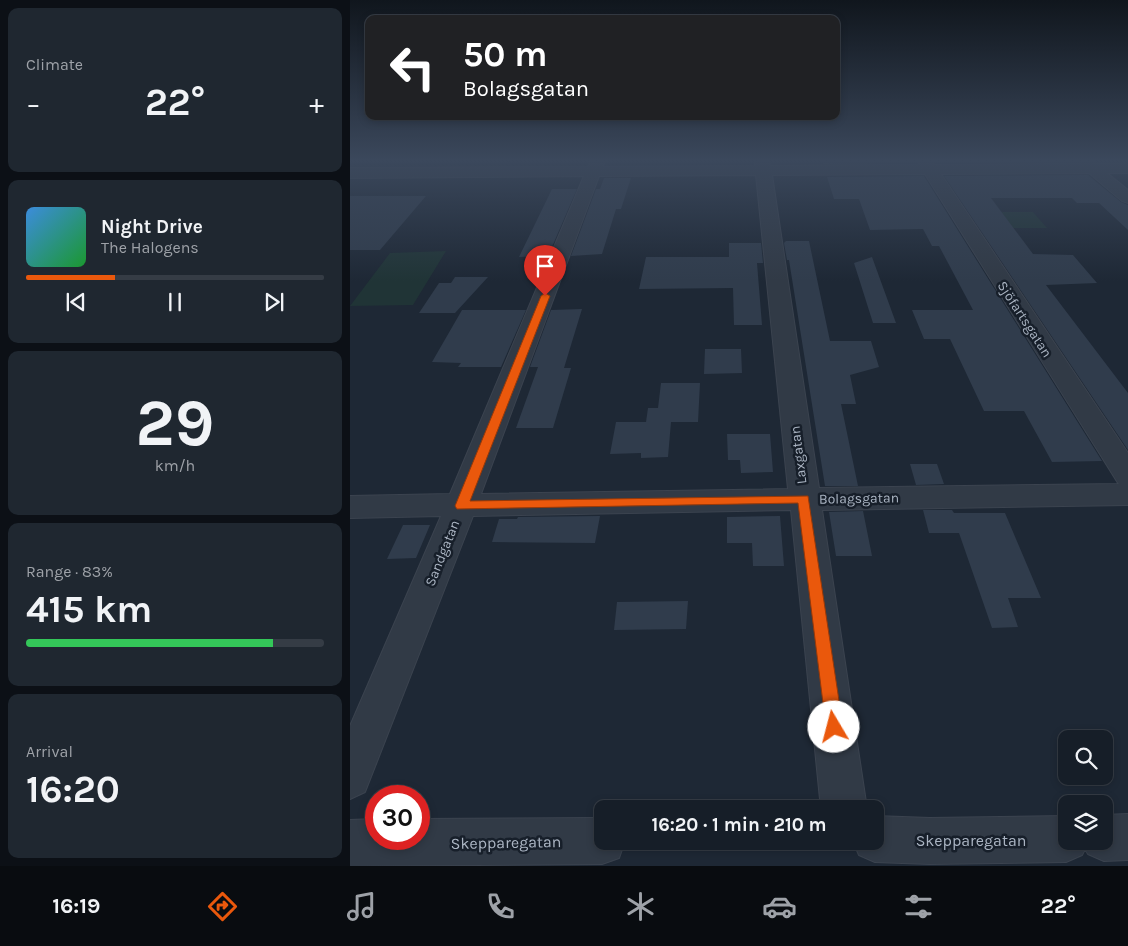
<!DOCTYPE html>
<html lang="en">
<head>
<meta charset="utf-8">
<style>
	body { margin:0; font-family:Karla,sans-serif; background:#1f2730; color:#f1f3f6; height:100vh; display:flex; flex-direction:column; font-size:19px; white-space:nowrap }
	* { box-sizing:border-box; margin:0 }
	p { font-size:16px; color:#9ea2a8 }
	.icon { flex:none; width:28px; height:28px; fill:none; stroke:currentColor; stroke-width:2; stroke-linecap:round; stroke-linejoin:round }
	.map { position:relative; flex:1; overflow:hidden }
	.side { display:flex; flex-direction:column; gap:8px; padding:8px; background:#0c1016; width:350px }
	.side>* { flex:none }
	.guide { position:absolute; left:15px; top:15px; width:475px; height:105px; border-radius:10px; box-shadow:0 2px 8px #0003,0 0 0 1px #353c45; background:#202124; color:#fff; overflow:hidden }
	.buttons { position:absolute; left:708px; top:730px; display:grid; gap:10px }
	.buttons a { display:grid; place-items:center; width:55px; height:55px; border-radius:10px; background:#161e28; box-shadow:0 2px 8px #0003,0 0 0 1px #353c45; font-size:25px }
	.speed { position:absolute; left:15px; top:785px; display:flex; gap:10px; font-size:25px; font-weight:700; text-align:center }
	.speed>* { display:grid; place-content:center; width:65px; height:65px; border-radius:50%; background:#161e28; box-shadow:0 2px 8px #0003,0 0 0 1px #353c45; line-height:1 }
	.speed .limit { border:8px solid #d22; background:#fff; color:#111 }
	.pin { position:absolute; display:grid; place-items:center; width:42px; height:42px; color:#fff; margin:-51px -21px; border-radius:50% 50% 50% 0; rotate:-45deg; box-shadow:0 0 5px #0007 }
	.pin .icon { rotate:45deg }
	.me { position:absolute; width:55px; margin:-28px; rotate:352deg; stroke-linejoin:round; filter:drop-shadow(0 0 4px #0008) }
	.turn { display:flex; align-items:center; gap:18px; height:105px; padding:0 15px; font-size:22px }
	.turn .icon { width:65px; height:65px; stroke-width:2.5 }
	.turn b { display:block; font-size:35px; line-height:42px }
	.big { font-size:38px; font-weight:700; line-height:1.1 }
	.side .tile { flex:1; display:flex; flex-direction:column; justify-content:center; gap:8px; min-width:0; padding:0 18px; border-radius:10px; background:#1f2730 }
	.side .dial { align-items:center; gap:0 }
	.dial b { font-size:65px; line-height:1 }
	.song { display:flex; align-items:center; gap:15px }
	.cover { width:60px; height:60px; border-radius:8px; background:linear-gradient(135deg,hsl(210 70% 55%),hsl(130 70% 35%)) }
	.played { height:5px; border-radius:2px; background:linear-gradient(90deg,#ea580c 30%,#353c45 30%) }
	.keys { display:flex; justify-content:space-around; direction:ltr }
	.heat { display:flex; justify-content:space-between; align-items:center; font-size:28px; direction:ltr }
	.charge { height:8px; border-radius:4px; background:linear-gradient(90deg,#34c759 83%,#353c45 0) }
	.trip { position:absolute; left:244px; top:800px; width:290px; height:50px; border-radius:10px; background:#161e28; box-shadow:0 2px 8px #0003,0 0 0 1px #353c45; font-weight:700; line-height:50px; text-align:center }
	.menu { display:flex; height:80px; justify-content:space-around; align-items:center; background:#090c10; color:#9ea2a8 }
	.menu .icon { width:35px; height:35px }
	.menu .current { color:#ea580c }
	.menu b { font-size:22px; color:#f1f3f6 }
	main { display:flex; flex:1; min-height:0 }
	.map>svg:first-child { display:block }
	.green { fill:#203436 }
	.building { fill:#303c4c }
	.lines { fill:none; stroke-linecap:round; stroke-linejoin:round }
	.minor-casing { stroke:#3b434f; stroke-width:2 }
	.minor { fill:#313a46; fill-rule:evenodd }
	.route { fill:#ea580c; stroke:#983908 }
	.labels { text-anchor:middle; stroke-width:5; stroke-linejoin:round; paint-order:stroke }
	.street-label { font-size:14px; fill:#abb5c3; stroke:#171f2a }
	.near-street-label { font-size:16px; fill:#abb5c3; stroke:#171f2a }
</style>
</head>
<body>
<main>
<section class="side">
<div class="tile"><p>Climate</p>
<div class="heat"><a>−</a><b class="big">22°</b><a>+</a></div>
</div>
<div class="tile">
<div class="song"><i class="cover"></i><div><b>Night Drive</b><p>The Halogens</p></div></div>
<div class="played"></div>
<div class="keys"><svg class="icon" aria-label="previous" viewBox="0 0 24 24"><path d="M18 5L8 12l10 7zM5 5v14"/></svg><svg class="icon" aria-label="pause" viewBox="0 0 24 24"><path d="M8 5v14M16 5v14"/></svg><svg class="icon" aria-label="next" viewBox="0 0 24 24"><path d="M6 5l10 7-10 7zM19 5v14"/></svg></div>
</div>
<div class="tile dial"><b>29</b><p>km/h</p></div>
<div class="tile"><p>Range · 83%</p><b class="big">415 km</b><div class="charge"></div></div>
<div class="tile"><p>Arrival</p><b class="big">16:20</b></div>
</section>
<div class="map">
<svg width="778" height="866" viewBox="0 0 778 866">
	<rect width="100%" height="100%" fill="#1e2835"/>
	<!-- green -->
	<path class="green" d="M650 212H683L697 228H638Z
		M96 251 63 305 0 306 40 253Z"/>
	<!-- building -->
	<path class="building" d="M472 160H565L567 163 473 164Z
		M583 160H729L728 162 585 163Z
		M738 175 771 202 778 205V230L749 203H727L722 198H641L683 254 723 255 747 283 696 285 778 393V450L594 176Z
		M574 176 752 461 702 462 674 411H634L600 339H574L562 310H623L589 246H582L573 229 520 230 509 199H484L477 177Z
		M254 178H281L271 209H266L252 254 221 256 246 189H250Z
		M202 189H227L198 256 169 257Z
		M0 196H76L30 250H0Z
		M436 241H459L480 341H521L529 367 500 375 506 404H491L508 486H475L439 260H437L434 243Z
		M379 243H411L413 263H407L412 325H384L383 288 289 289 296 257H379Z
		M522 257 546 323H523L504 263Z
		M105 277H138L105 313H69L89 283H101Z
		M232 309 214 368H221L203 428H166L188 367H180L201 310Z
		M112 310H176L151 367H108L111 363 82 362Z
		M355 349H391L392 373 354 374Z
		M311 383H350L348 422H321L318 457 291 458V453L260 454 266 422H296L298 408H308Z
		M377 434H420L423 472 391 473 390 460H378Z
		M560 464H587L594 484 566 485Z
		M573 510H602L604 513H655L691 598H658L668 627 642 628 609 533H579Z
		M513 511 522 556H486L479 512Z
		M250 516 245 543 142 542 149 519H167L168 517Z
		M430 516 434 566H403L402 543H377V517Z
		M53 525H80L66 558 37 559Z
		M338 601 336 629 264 630 267 602Z"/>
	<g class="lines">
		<defs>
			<path id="minor" d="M241 160H255L253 167 405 166V160H419L420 166 570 165 567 160H581L584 165 729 164 731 160H742L746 164 778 163V173H757L778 190V203L772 201 739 173 591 174 778 453V505L472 510 517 809H471L441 510 123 516 15 792 0 799V726L91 516 0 518V496L100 494 234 176 0 178V168L238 167ZM575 174 768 483 769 484 469 488 422 175ZM406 175 438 489 131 494 249 176Z
				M778 814V860L754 861 738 854 735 849 732 855 716 862 580 864 525 862 509 855 503 841H525V816L580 818 716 816V841H754V815Z
				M252 818V841H275L269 858 252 864 0 866V820L26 819V839H69V819Z"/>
		</defs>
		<!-- minor casing -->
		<use href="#minor" class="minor-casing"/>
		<!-- minor -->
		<use href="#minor" class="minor"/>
	</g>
	<!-- sky -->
	<linearGradient id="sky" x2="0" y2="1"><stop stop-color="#10161d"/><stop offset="0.57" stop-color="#3b485c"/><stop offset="1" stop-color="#3b485c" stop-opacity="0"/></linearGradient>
	<rect width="778" height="281" fill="url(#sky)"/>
	<!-- route -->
	<path class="route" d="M195 293 200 296 120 501 458 496 493 727 491 733 484 735 478 733 476 727 448 503 107 509 105 506 191 296Z"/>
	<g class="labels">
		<!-- street labels -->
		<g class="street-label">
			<text transform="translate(675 319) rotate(57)" y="5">Sjöfartsgatan</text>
			<text transform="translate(448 455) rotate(-97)" y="5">Laxgatan</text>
			<text transform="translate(509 498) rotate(-1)" y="5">Bolagsgatan</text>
			<text transform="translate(92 553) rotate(-68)" y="5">Sandgatan</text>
		</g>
		<!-- near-street labels -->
		<g class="near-street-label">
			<text x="621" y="846">Skepparegatan</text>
			<text transform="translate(156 842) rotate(-1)" y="6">Skepparegatan</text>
		</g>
	</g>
</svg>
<div class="buttons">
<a><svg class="icon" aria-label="search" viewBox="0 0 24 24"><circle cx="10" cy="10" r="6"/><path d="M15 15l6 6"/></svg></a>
<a><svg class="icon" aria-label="layers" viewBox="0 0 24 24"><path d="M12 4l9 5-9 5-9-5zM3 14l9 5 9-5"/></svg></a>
</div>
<div class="speed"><div class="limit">30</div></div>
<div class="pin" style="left:195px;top:296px;background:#d93025"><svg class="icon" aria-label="arrive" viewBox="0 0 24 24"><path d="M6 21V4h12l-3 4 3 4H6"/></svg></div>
<svg class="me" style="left:484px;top:727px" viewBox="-20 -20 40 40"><circle r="19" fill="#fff"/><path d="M0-13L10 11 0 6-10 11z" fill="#ea580c"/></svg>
<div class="trip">16:20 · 1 min · 210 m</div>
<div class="guide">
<div class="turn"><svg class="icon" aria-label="left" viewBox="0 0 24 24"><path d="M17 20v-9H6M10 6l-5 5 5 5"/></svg><div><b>50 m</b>Bolagsgatan</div></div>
</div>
</div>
</main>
<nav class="menu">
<b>16:19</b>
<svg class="icon current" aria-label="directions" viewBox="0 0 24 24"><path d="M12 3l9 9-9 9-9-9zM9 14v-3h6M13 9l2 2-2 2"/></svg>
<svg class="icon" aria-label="music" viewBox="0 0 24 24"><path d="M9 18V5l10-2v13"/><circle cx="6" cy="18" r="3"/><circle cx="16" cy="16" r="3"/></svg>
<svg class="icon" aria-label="phone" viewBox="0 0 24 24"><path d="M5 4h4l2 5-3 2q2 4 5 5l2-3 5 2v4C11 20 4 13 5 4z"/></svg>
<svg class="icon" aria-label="climate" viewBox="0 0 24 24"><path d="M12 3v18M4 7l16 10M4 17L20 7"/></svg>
<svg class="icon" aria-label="car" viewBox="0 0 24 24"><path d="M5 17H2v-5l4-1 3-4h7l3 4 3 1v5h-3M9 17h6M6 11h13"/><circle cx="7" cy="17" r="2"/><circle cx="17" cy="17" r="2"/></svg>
<svg class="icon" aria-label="filters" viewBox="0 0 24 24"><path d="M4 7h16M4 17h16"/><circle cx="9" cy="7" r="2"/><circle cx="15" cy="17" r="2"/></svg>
<b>22°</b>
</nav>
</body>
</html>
